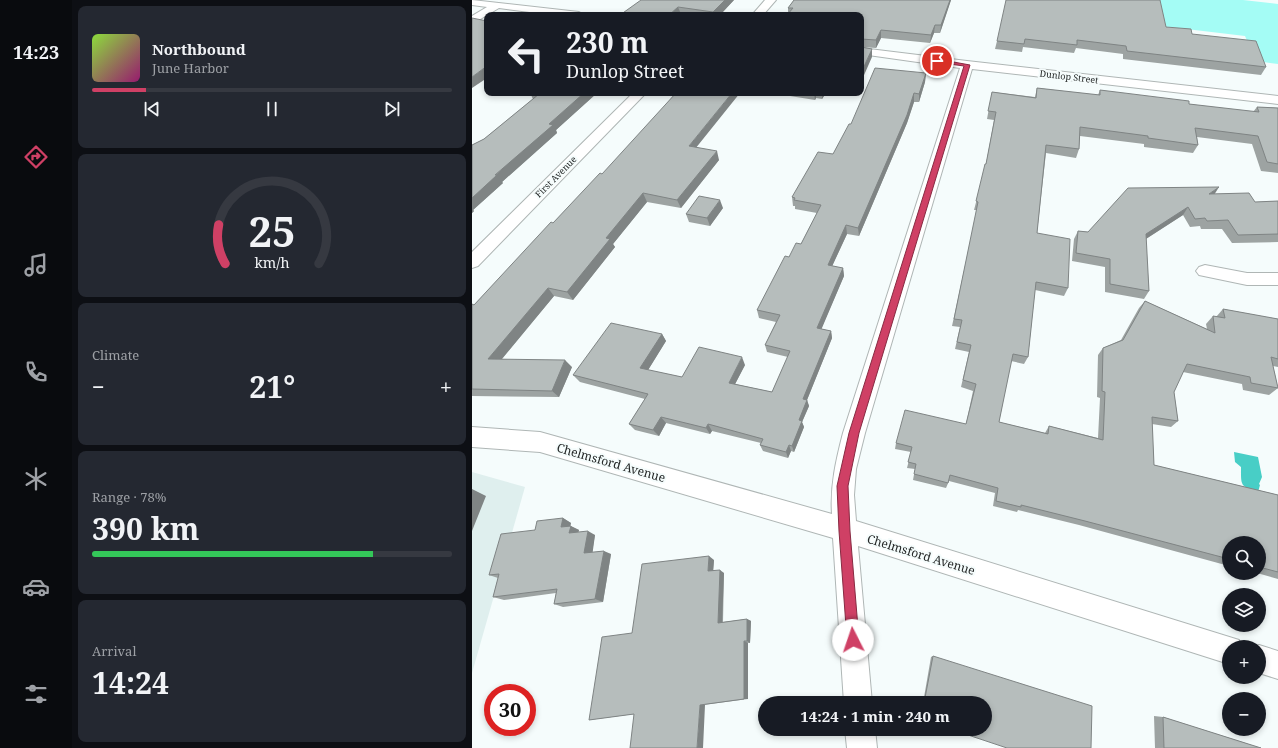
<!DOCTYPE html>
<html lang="en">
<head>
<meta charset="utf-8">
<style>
	body { margin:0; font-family:"Noto Serif",serif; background:#242831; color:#f1f3f6; height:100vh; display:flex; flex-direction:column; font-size:15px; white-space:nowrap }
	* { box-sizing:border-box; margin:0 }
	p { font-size:13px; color:#9ea1a6 }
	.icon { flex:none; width:22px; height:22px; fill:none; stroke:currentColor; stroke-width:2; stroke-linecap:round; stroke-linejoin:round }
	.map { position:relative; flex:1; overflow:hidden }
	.sheet { display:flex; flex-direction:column; gap:6px; padding:6px; background:#0d0f14; width:400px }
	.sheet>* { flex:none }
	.guide { position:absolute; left:12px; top:12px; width:380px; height:84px; border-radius:8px; box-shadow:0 2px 6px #0003; background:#171b24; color:#f1f3f6; overflow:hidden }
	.tools { position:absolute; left:750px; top:536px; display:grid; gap:8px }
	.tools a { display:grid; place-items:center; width:44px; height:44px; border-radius:50%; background:#171b24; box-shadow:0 2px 6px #0003; font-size:20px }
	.speed { position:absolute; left:12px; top:684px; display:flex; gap:8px; font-size:20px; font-weight:700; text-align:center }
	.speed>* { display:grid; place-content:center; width:52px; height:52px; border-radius:50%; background:#171b24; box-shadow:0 2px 6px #0003; line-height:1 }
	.speed .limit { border:6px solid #d22; background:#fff; color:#111 }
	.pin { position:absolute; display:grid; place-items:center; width:34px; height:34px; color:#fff; margin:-17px; border:2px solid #fff; border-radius:50%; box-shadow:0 1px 4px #0007 }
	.me { position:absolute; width:44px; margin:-22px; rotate:356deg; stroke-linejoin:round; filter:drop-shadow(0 0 3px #0008) }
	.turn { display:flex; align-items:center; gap:14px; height:84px; padding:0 16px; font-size:18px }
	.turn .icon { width:52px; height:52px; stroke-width:2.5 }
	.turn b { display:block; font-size:28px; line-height:34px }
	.big { font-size:30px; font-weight:700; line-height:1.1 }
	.sheet .widget { flex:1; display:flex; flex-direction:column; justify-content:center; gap:6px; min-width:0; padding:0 14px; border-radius:8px; background:#242831 }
	.sheet .dial { align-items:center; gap:0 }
	.dial svg { height:104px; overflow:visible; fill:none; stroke:#363941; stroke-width:7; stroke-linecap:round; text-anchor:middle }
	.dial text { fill:#f1f3f6; stroke:none }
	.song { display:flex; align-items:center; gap:12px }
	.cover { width:48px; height:48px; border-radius:6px; background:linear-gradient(135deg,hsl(90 70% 55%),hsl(320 70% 35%)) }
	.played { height:4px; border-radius:2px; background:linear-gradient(90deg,#cf4065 15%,#363941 15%) }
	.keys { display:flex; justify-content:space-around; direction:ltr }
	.heat { display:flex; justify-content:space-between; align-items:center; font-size:22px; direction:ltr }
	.charge { height:6px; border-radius:3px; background:linear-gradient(90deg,#34c759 78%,#363941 0) }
	.trip { position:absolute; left:286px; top:696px; width:234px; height:40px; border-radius:20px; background:#171b24; box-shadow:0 2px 6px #0003; font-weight:700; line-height:40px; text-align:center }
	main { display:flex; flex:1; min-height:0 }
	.menu { display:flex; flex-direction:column; width:72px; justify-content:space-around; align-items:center; background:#090b0e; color:#9ea1a6 }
	.menu .icon { width:28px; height:28px }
	.menu .current { color:#cf4065 }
	.menu b { font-size:18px; color:#f1f3f6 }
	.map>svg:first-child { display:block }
	.built { fill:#dfefee }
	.green { fill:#a4fcf5 }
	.water { fill:#48cec6 }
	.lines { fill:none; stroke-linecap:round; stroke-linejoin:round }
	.minor-casing { stroke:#afb6b5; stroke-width:2 }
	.minor { fill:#fff; fill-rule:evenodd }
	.wall { fill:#9da3a2 }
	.shaded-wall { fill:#7f8484 }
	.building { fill:#b6bdbc; stroke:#7f8484 }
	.route { fill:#cf4065; stroke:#872a42 }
	.labels { text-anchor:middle; stroke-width:4; stroke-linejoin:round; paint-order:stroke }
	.far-street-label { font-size:9px; fill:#242727; stroke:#f5fcfc }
	.near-street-label { font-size:12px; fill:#242727; stroke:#f5fcfc }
</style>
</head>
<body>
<main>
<nav class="menu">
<b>14:23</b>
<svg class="icon current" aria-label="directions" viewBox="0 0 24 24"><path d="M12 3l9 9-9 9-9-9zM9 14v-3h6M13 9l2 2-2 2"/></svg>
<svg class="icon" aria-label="music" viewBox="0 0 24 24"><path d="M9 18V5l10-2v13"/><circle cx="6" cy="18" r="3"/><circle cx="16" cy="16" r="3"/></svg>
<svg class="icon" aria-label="phone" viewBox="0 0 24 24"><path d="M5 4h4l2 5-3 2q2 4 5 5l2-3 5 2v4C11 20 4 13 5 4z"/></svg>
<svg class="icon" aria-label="climate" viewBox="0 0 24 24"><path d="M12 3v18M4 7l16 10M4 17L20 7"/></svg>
<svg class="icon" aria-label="car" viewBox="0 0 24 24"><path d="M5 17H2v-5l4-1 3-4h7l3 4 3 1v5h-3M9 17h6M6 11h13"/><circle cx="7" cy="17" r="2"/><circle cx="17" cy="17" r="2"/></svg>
<svg class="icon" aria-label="filters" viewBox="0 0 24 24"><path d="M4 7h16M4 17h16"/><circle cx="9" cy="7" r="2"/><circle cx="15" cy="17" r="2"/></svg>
</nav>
<section class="sheet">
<div class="widget">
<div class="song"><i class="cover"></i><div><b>Northbound</b><p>June Harbor</p></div></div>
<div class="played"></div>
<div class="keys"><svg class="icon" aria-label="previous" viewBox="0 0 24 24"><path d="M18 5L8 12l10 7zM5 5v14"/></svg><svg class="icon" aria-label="pause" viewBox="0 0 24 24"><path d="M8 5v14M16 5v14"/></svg><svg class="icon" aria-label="next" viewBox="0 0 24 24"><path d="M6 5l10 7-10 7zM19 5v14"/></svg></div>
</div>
<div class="widget dial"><svg viewBox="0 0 100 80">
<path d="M14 69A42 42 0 1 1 86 69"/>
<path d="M14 69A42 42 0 0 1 9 39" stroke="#cf4065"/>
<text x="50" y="56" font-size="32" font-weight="700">25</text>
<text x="50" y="72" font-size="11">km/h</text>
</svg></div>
<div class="widget"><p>Climate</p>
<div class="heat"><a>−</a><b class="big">21°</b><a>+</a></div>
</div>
<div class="widget"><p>Range · 78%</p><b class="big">390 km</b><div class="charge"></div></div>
<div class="widget"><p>Arrival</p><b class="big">14:24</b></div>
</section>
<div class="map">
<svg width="806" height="748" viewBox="0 0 806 748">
	<rect width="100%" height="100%" fill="#f5fcfc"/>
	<!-- built -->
	<path class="built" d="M0 472 53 487 0 673Z"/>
	<!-- green -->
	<path class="green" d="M685 0H771L806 4V64L784 61 773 36 689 26Z"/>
	<!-- water -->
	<path class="water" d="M762 452 786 457 790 477 787 484 788 485 786 492C768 486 769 486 769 467L763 462Z"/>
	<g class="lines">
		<defs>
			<path id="minor" d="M0 0 107 12 112 15H81L27 8 0 24V16L15 7 0 5Z
				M293 0H304L291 15H280Z
				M389 48 495 61 806 96V104L500 69 393 433 384 469 382 495 384 521 767 640 769 647H757V664L386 546 400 703H372L361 538 68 452 0 447V427L68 432 360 514C358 486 364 460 371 433L488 68 389 54Z
				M161 93H174L6 266 0 268V252Z
				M733 265 775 273H806V285H775L727 275 724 271 727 267Z
				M787 645 806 651V679L787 673V647H783Z
				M373 729H403L405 748H375Z"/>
		</defs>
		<!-- minor casing -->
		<use href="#minor" class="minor-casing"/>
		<!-- minor -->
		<use href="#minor" class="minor"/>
	</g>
	<!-- wall -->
	<path class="wall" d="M169 0H262L248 15H212L209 14Z
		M322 0H479L468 33H462L458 43 409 38 404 48 389 47V15L316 13V8Z
		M694 27 720 34 794 67 789 75 651 59V54L604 48 602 53 551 47 550 52 523 49 525 41Z
		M454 73 453 82 447 102H442L435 123 387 236 375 234 360 266 371 268 372 276 349 329 359 331 360 338 335 400 337 406 330 422 332 427 322 452 319 451 316 458 291 451 288 445 289 443 240 431 238 434 194 423 187 436 163 430 157 424 173 399 108 382 101 375 190 334 194 341 176 370 210 377 273 365 263 384 300 392 316 357 295 352 293 345 304 322 287 318 285 310 317 257 329 244 345 213 323 209V206H321L320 197 361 154 379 124Z
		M565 88 626 95 628 90 717 104 781 112 785 107 806 108V173L789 171 780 144 725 137 726 145 721 153 672 147V144L608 136 607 149 604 158 574 153 565 233 596 288 592 296 563 290 556 357 552 364 539 361 527 422 573 433 577 426 626 438 628 398 625 397 626 355 631 348 649 340 667 308 673 301 735 329 734 324 741 316 744 317 751 309 806 319V367L801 366 806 388 797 395 771 390 770 384 711 372 702 392 706 421 699 427 680 424 682 465 806 495V579L785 573H787V543H757V566L607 525 546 510 545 512 521 506 523 493 477 481 474 488 441 480 443 469 435 468 439 452 423 449 424 443 494 424 501 391 489 387 497 352 483 349 488 327 480 326 505 210H502L514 164 522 120 515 119 520 92 563 97Z
		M58 93H125L84 130 85 133 30 182 31 183 1 210 2 211 0 213V145L12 139 61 99Z
		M318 93H354L350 99 344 98 343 100 318 96Z
		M225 147 247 160 209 208 175 202 141 244 143 247 101 300 82 296 30 359 100 367 87 397 0 396V304L2 305 81 223 130 174Z
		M743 194 783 202 806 201V242L760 243 750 229H729L728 226 718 227 711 215 674 239 677 291 672 299 633 292V267L600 261 602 239 606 231 616 232Z
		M251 208 238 226 217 222 214 214Z
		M91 518 99 523 98 526 107 530 106 532 123 535 120 552 139 554 131 602 91 607 82 604 84 593 32 600 21 597 26 578 17 575 63 530Z
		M242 560 241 570 252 573 251 622 275 619 279 621 278 643H276V699L117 720 160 633Z
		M461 656 513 703H451L459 657Z
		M682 716 691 717 789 748H683Z"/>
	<!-- shaded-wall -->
	<path class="shaded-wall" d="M253 0H262L248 15H242L241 12Z
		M478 0H479L468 33 469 25Z
		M206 7 209 14 208 15H197Z
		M463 25 462 33 458 43 459 35Z
		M409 30V38L404 48V40Z
		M400 49V57L389 82V73Z
		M15 66V78L0 88V77Z
		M454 73 453 82 447 102V94Z
		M112 93H125L84 130 85 133 30 182 31 183 1 210 2 211 0 213V198L77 124Z
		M260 93H268L219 154 217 146Z
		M342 93H344V98L343 100Z
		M350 93H354L350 99Z
		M442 93V102L435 123 387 236 386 228Z
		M245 151 247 160 209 208 205 200Z
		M747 187 742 195 737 194Z
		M171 193 175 202 141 244 143 247 101 300 95 292 134 238Z
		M248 200 251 208 238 226 235 218Z
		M716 207 711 215 669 242 674 234Z
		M374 225 375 234 357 273 356 265Z
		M371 268 372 276 347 335 345 328Z
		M76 288 82 296 24 366 16 359Z
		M359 331 360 338 335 400 337 406 330 422 332 427 322 452 320 446 327 420 331 399Z
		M190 334 194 341 173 375 168 368Z
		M270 357 273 365 260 390 257 383Z
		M93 360 100 367 87 397 80 391Z
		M189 417 194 423 187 436 181 430Z
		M236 424 240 431 238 434 234 428Z
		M317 445 319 451 316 458 314 452Z
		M0 489 14 496 0 531Z
		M91 518 99 523 97 531 89 527Z
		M99 526 107 530 105 538 97 533Z
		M116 531 123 535 120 557 112 553Z
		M132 551 139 554 131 602 123 599Z
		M237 556 242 560 241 574 236 571Z
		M248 570 252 573 250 625 246 623Z
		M275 619 279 621 278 643 275 641Z
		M272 641 276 643V699H272Z
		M228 705H233L231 748H225Z"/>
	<!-- building -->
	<path class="building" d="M169 0H253L241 12 206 7 197 15H148Z
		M322 0H478L469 25H463L459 35 409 30 404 40 389 39V15H315L321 8H316Z
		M534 0H688L694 27 719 29 720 34 784 41 794 67 655 51 654 46 605 40V45L553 39 552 44 525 41Z
		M0 18 15 21V66L0 77Z
		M389 47 400 49 389 73Z
		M403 68 454 73 447 94 442 93 435 115 386 228 374 225 356 265 371 268 345 328 359 331 331 399 335 400 327 420 330 421 320 446 317 445 314 452 288 445 291 439 236 424 234 428 189 417 181 430 157 424 176 394 101 375 139 323 190 334 168 368 210 377 227 347 270 357 257 383 300 392 318 351 293 345 308 315 285 310 313 256 317 257 324 243 329 244 349 205 322 200 323 198 320 197 346 152 361 154 377 124H379Z
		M565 88 628 95V90L717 101V104L787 112 785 107 806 108V164L795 162 786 136 723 128 726 145 676 138V136L608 127 607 149 574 145 565 233 598 239 596 288 564 282 556 357 541 354 527 422 576 434 577 426 631 440 633 392 630 391 631 348 651 340 673 301 743 333 741 316 753 318 751 309 806 319V359L799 357 806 388 779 383 778 377 715 364 702 392 706 421 680 417 682 465 806 495V572L787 567V543H757V559L613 521 549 505V507L524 501 526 488 478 475 476 483 442 474 444 464 436 462 440 447 424 443 433 410 494 424 504 384 491 380 499 345 485 342 490 320 482 319 506 202 504 201 513 164H514L524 112 516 111 520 92 564 98Z
		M59 93H112L77 124 81 125 23 175H25L0 198V145L12 139 67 94Z
		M204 93H260L217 146 245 151 205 200 171 193 134 238 138 239 95 292 76 288 16 359 93 360 80 391 0 389V304L2 305 79 222 81 223 128 173 130 174Z
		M747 187 737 194 777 193 783 202 806 201V234L766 235 756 220 735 221 733 218 723 219 716 207 674 234 677 291 638 284V259L604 253 606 231 616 232 656 188Z
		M227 196 248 200 235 218 214 214Z
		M91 518 89 527 99 526 97 533 116 531 112 553 132 551 123 599 82 604 85 589 21 597 27 574 17 575 29 534 63 530 65 521Z
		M237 556 236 571 248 570 246 623 275 619V641H272V699L228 705 225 748H158L162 714 117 720 130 637 160 633 170 564Z
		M461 656 620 706 619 748H535L478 729H513V703H452Z
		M691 717 789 748H692Z"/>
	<!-- route -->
	<path class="route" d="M465 59 498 65 387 433 376 486 378 531 387 640 386 644 381 646 377 644 375 640 367 531 365 486 377 433 492 66 463 62 462 61Z"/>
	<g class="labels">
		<!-- far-street labels -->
		<g class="far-street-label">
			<text transform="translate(597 77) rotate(7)" y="3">Dunlop Street</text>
			<text transform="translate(84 177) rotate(-45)" y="3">First Avenue</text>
		</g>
		<!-- near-street labels -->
		<g class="near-street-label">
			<text transform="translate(139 463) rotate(16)" y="4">Chelmsford Avenue</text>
			<text transform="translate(449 555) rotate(17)" y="4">Chelmsford Avenue</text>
		</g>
	</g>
</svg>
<div class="tools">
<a><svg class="icon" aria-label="search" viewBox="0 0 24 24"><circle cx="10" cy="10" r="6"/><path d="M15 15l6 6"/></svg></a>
<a><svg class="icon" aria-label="layers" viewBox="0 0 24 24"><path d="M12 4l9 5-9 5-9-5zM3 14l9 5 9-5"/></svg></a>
<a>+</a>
<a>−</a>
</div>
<div class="speed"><div class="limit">30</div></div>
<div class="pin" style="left:465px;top:61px;background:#d93025"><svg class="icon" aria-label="arrive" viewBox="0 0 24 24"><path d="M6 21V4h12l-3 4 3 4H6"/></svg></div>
<svg class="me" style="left:381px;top:640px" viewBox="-20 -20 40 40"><circle r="19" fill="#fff"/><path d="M0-13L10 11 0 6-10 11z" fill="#cf4065"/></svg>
<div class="trip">14:24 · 1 min · 240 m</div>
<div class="guide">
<div class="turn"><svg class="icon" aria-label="left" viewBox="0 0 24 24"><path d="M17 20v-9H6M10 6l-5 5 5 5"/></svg><div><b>230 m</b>Dunlop Street</div></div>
</div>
</div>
</main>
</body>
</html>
